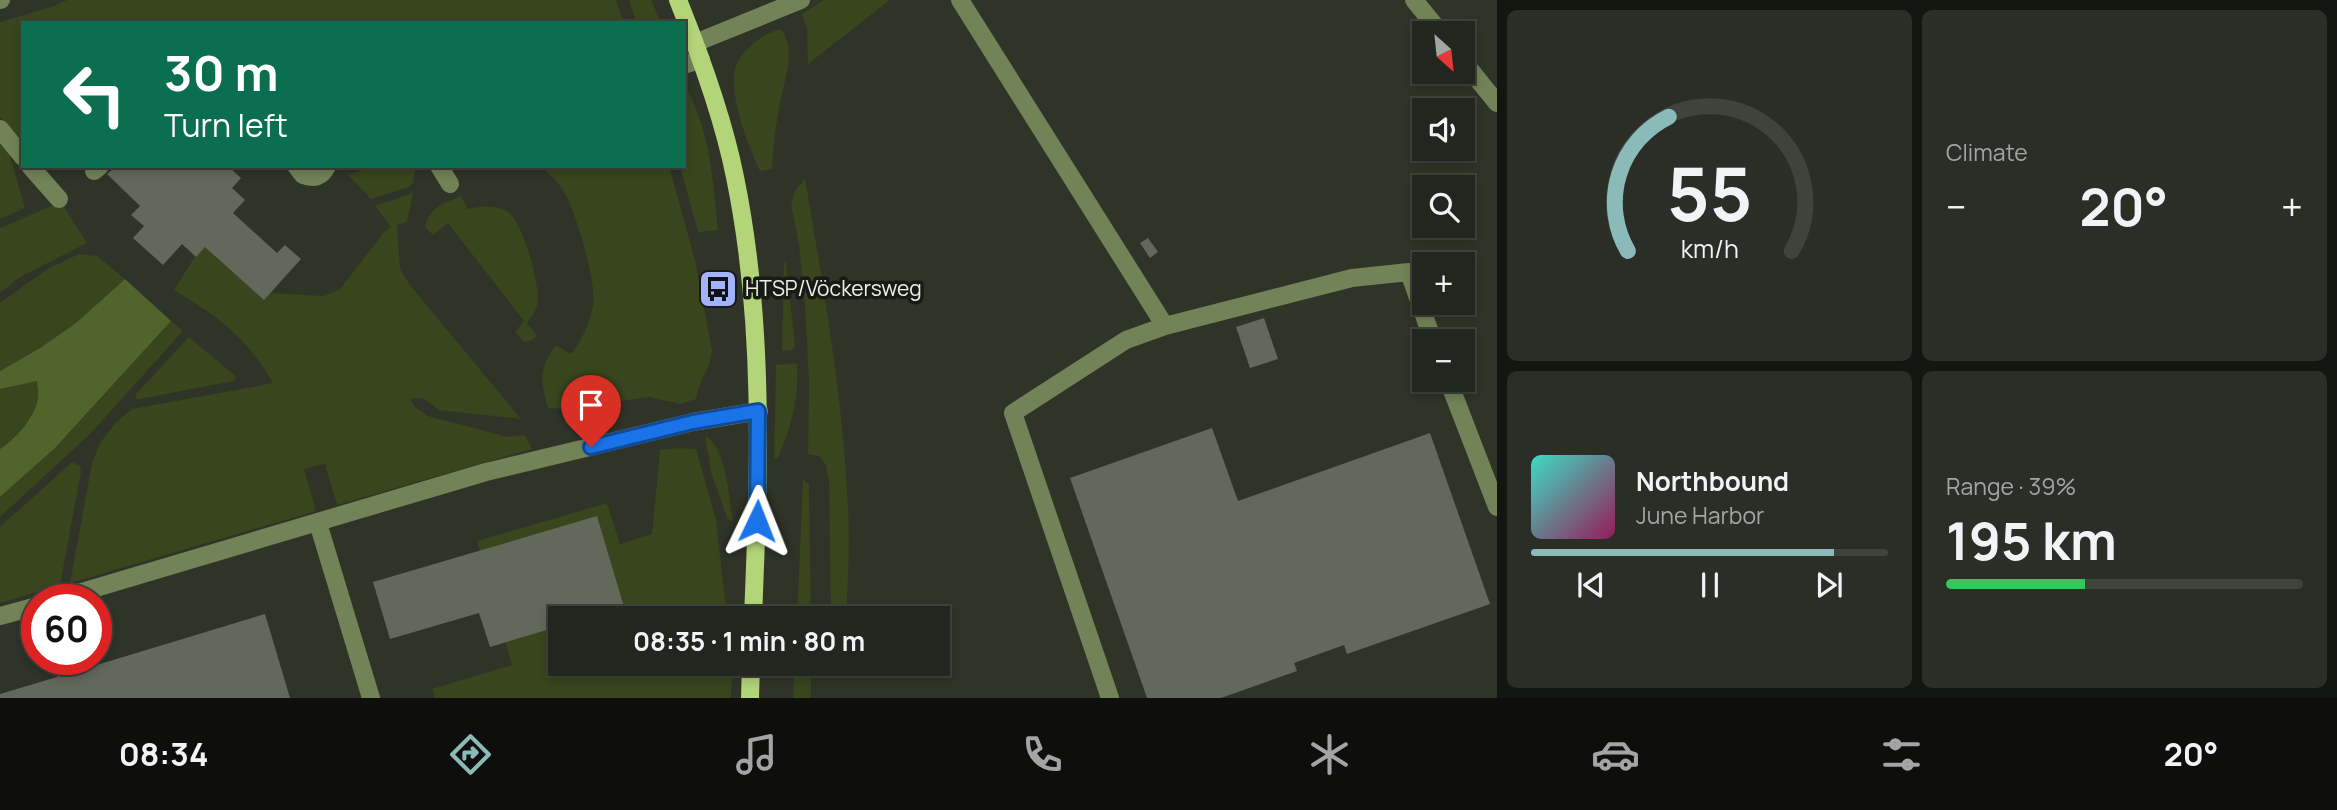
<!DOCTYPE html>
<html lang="en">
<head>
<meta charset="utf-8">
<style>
	body { margin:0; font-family:Manrope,sans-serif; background:#2b2e27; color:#f1f3f6; height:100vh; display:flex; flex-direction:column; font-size:26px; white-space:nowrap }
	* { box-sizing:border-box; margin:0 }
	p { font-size:23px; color:#a3a5a4 }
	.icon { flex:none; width:38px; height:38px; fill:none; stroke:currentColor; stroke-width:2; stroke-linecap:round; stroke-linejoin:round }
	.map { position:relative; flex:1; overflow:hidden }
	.panel { display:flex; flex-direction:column; gap:10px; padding:10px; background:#131510; width:840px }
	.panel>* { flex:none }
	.banner { position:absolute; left:21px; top:21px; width:665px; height:147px; border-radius:0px; box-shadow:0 4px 10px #0003,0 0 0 2px #40433c; background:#0b6e4f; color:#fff; overflow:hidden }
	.needle { width:46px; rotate:153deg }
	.buttons { position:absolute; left:1412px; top:21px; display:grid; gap:14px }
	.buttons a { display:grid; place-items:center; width:63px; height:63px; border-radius:0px; background:#23261e; box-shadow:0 4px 10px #0003,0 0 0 2px #40433c; font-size:35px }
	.speed { position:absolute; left:21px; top:584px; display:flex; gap:14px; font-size:35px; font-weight:700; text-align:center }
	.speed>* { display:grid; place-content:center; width:91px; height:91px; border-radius:50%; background:#23261e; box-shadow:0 4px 10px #0003,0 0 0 2px #40433c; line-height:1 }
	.speed .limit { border:10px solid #d22; background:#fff; color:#111 }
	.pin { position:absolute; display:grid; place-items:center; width:60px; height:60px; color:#fff; margin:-72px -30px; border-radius:50% 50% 50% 0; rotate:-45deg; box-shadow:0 0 7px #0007 }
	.pin .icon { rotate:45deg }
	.me { position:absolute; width:77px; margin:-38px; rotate:2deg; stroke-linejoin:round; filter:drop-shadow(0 0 5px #0008) }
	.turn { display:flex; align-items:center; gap:24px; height:147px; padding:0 28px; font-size:32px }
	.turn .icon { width:91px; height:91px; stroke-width:2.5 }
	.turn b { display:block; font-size:49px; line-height:60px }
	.big { font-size:52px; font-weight:700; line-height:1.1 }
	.panel .tile { flex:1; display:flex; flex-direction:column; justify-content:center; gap:10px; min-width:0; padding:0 24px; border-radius:10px; background:#2b2e27 }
	.panel .dial { align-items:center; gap:0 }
	.dial svg { height:182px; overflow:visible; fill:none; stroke:#40433c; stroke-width:7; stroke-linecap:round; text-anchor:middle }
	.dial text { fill:#f1f3f6; stroke:none }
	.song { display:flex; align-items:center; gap:21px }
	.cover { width:84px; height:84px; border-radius:10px; background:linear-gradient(135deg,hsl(170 70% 55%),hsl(330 70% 35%)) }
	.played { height:7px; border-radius:4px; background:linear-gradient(90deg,#8bbbb9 85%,#40433c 85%) }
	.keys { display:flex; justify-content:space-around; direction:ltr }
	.heat { display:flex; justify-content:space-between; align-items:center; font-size:38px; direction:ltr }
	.charge { height:10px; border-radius:5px; background:linear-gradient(90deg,#34c759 39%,#40433c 0) }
	.panel .tiles { flex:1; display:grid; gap:10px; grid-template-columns:repeat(2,1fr) }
	.trip { position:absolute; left:548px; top:606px; width:402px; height:70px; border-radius:0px; background:#23261e; box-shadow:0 4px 10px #0003,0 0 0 2px #40433c; font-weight:700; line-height:70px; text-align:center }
	.dock { display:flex; height:112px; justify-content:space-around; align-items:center; background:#0e0f0c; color:#a3a5a4 }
	.dock .icon { width:49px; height:49px }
	.dock .selected { color:#8bbbb9 }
	.dock b { font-size:32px; color:#f1f3f6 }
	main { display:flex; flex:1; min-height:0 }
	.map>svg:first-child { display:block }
	.green { fill:#38451d }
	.water { fill:#51642b }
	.building { fill:#63685c }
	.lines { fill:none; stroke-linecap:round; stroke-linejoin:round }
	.minor { stroke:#728357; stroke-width:18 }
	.major { stroke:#b3d478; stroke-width:18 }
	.route-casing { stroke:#114b97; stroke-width:18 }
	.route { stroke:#1a73e8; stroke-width:12 }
	.labels { text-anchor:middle; stroke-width:7; stroke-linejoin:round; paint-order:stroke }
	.poi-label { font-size:21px; fill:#ecefe8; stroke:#181a15; text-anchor:start }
</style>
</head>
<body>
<main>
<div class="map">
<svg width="1497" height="698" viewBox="0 0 1497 698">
	<rect width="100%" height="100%" fill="#2f3328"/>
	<!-- green -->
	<path class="green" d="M67 0H616L624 23H23V138L16 135 0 117V22L54 6Z
		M629 0H651L661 23H636Z
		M824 0H890L808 64 807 28 802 14Z
		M781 29C797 51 784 80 780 103 776 123 773 149 772 169L760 171C749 148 732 103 734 77 735 54 760 34 781 29Z
		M684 84C710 128 713 180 718 230L698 232 680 166H684Z
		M0 142 9 153 25 208 0 219Z
		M372 166H415L413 183 409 187 371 199 348 175Z
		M539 166H669L695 260 712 351C711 368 698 382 696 399L680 404 649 397 565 409 548 408C540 381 539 368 556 345L571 354C582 340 590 323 593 305 597 284 576 213 565 194 559 183 550 173 539 166Z
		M805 178C823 286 843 396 848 506 850 543 848 581 846 618H831L829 482 826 465 819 456 808 454 809 381 805 306 799 245 791 204 795 191Z
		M413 193 407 222 397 225 400 269 410 285 521 419 439 410 423 398 410 399 415 407 428 416 508 437 525 435 532 449 337 505 325 464 304 469 316 511 70 583 92 463 100 443 116 422 132 409 273 383C245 336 220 318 174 290L194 258 211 240 270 293 324 296 340 289 385 231 391 227 375 206Z
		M461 196 468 209C480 207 494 204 506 211 524 221 537 278 538 298 539 306 532 316 527 323L537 336 530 341 524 342 515 332 524 321 448 223 433 235 425 227C430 206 443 204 461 196Z
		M61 202 87 243 20 277 0 293V228Z
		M79 254 97 256 125 279 76 323 40 348 0 371V303L47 269Z
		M786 262 795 347 792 350 782 351 784 263Z
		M171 321 183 331 90 434 0 517V497L55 448Z
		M189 337 234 375 236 378 234 381 139 399 136 398 135 395Z
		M797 363C799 400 792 424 778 458L774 459 776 365Z
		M37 380C37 386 39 393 38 398 35 417 16 439 0 449V389Z
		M705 435C727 448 729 499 733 522L727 518 711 472Z
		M678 448 696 449 716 520 727 618H560V663H732L731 698H435L432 689 512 665 477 541 607 503 620 544 652 534 660 450Z
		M72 462 80 466 81 472 60 585 0 603V527Z
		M803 479 809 485 811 618H797Z
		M794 663H811V698H793Z"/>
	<!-- water -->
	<path class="water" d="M125 279 171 321 55 448 0 497V449C16 439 35 417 38 398 39 393 37 386 37 381L0 389V371L40 348 76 323Z"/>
	<!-- building -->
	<path class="building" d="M117 166H228L241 178 232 188 245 200 233 213 277 253 285 245 301 259 264 300 205 247 196 257 182 244 163 265 133 238 144 226 131 215 140 206 107 174Z
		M1148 238 1158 252 1150 258 1140 243Z
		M1264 318 1278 359 1250 368 1236 327Z
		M1212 428 1238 501 1430 433 1490 604 1347 654 1344 645 1294 663 1297 671 1221 698H1147L1070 478Z
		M597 516 624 607 588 618H560V626L490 647 479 613 390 639 373 582Z
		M265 614 290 698H0V694L57 677 60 670 67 674Z"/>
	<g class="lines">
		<!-- minor -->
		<path class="minor" d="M0 0H1
			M960 0 1165 326
			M1414 0 1441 33
			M695 43 801 0
			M1463 61 1497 103
			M684 65 701 59
			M0 129 23 157
			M30 166 59 199
			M296 166 303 175C314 179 322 177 327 166
			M439 166 450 184
			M94 171 100 166
			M1448 380 1497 507
			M318 523 371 698
			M55 600 486 472 693 422 759 411
			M0 616 37 606
			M1110 698 1013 413 1126 340 1165 326 1352 278 1409 272 1433 341"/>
		<!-- major -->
		<path class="major" d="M678 0C701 57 723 117 735 177 765 323 759 470 753 618
			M750 698 751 663"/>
	</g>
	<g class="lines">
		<defs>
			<path id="route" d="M591 447 693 422 758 411 757 521"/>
		</defs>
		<!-- route casing -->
		<use href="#route" class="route-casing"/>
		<!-- route -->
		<use href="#route" class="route"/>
	</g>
	<!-- icons -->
	<defs>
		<symbol id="bus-square" viewBox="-11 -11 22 22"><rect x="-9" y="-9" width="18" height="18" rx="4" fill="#a3b2fd" stroke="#181a15"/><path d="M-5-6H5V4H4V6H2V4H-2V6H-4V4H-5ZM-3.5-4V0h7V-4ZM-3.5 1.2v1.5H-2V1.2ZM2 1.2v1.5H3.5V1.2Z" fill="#111"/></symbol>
	</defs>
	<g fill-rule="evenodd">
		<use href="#bus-square" x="696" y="267" width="44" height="44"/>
	</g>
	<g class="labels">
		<!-- poi labels -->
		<g class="poi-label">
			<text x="745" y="296">HTSP/Vöckersweg</text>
		</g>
	</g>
</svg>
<div class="buttons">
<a><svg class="needle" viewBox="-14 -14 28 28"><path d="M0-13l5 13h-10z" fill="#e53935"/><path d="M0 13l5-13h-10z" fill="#a3a5a4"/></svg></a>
<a><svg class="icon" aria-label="sound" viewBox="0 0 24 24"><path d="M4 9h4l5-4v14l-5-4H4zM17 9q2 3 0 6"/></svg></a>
<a><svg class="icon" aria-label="search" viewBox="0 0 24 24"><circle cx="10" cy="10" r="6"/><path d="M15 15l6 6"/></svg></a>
<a>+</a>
<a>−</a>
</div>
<div class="speed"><div class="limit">60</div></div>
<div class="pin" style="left:591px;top:447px;background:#d93025"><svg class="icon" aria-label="arrive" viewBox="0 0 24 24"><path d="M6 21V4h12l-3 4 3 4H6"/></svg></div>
<svg class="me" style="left:757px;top:521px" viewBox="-20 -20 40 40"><path d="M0-17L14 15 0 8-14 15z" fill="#1a73e8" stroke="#fff" stroke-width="4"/></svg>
<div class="trip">08:35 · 1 min · 80 m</div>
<div class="banner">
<div class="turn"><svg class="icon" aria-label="left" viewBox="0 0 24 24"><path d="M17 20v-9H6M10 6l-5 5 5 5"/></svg><div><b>30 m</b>Turn left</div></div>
</div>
</div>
<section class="panel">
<div class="tiles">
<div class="tile dial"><svg viewBox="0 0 100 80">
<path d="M14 69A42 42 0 1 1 86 69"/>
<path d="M14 69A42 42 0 0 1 32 10" stroke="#8bbbb9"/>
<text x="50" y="56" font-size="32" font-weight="700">55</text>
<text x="50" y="72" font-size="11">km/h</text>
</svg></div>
<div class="tile"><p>Climate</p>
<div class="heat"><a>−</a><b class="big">20°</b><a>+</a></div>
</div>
<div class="tile">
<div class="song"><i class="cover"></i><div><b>Northbound</b><p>June Harbor</p></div></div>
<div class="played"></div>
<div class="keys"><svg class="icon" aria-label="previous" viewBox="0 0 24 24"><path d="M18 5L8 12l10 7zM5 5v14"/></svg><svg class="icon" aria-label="pause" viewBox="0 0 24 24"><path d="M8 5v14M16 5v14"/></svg><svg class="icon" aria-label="next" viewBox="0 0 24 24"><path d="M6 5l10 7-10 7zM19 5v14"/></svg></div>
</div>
<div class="tile"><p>Range · 39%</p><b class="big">195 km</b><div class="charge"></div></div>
</div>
</section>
</main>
<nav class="dock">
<b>08:34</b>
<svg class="icon selected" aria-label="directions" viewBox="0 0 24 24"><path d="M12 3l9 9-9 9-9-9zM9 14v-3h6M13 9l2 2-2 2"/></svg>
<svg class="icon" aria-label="music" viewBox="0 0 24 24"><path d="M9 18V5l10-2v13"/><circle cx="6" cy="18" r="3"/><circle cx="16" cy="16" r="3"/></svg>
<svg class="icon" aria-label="phone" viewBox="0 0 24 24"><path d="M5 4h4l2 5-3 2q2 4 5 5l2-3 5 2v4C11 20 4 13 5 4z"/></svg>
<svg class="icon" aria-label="climate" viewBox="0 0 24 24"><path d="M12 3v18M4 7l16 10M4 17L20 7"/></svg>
<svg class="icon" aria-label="car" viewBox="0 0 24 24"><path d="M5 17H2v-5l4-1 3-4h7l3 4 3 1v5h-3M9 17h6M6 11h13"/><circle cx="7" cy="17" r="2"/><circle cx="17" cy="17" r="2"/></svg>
<svg class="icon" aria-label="filters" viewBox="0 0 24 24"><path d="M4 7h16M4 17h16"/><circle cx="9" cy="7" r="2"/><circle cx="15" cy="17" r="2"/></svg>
<b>20°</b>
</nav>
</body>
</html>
